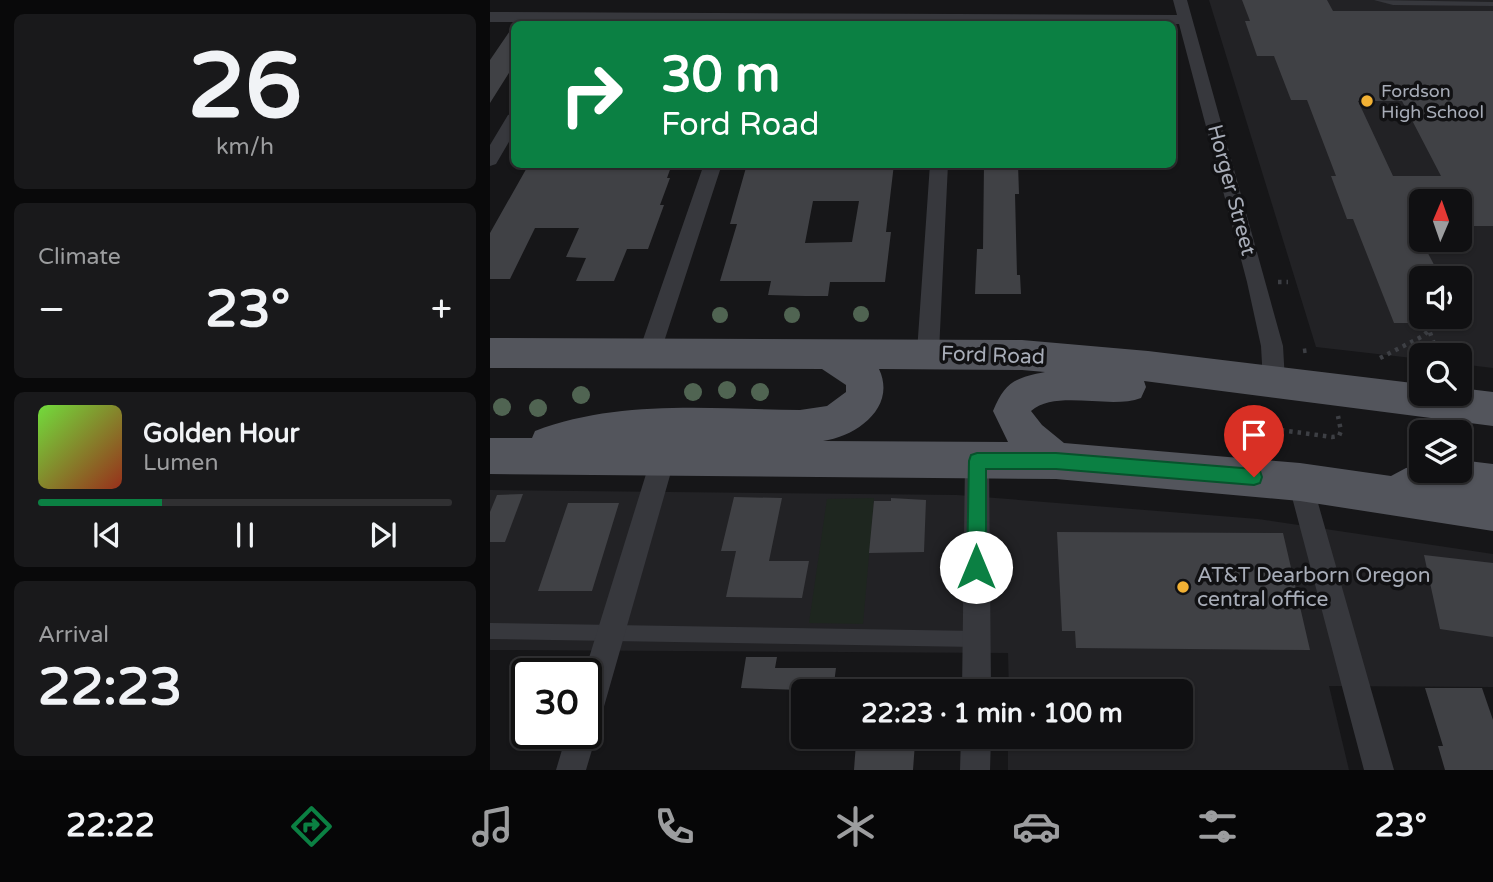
<!DOCTYPE html>
<html lang="en">
<head>
<meta charset="utf-8">
<style>
	body { margin:0; font-family:"Varela Round",sans-serif; background:#19191b; color:#f1f3f6; height:100vh; display:flex; flex-direction:column; font-size:26px; white-space:nowrap }
	* { box-sizing:border-box; margin:0 }
	p { font-size:23px; color:#9c9d9f }
	.icon { flex:none; width:38px; height:38px; fill:none; stroke:currentColor; stroke-width:2; stroke-linecap:round; stroke-linejoin:round }
	.map { position:relative; flex:1; overflow:hidden }
	.sheet { display:flex; flex-direction:column; gap:14px; padding:14px; background:#09090a; width:490px }
	.sheet>* { flex:none }
	.hud { position:absolute; left:21px; top:21px; width:665px; height:147px; border-radius:10px; box-shadow:0 2px 5px #0004,0 0 0 2px #303032; background:#0b8043; color:#fff; overflow:hidden }
	.needle { width:46px; rotate:2deg }
	.tools { position:absolute; left:919px; top:189px; display:grid; gap:14px }
	.tools a { display:grid; place-items:center; width:63px; height:63px; border-radius:10px; background:#101012; box-shadow:0 2px 5px #0004,0 0 0 2px #303032; font-size:35px }
	.speed { position:absolute; left:21px; top:658px; display:flex; gap:14px; font-size:35px; font-weight:700; text-align:center }
	.speed>* { display:grid; place-content:center; width:91px; height:91px; border-radius:50%; background:#101012; box-shadow:0 2px 5px #0004,0 0 0 2px #303032; line-height:1 }
	.speed .limit { border:4px solid #111; border-radius:10px; background:#fff; color:#111 }
	.pin { position:absolute; display:grid; place-items:center; width:60px; height:60px; color:#fff; margin:-72px -30px; border-radius:50% 50% 50% 0; rotate:-45deg; box-shadow:0 0 7px #0007 }
	.pin .icon { rotate:45deg }
	.me { position:absolute; width:77px; margin:-38px; rotate:0deg; stroke-linejoin:round; filter:drop-shadow(0 0 5px #0008) }
	.turn { display:flex; align-items:center; gap:24px; height:147px; padding:0 35px; font-size:32px }
	.turn .icon { width:91px; height:91px; stroke-width:2.5 }
	.turn b { display:block; font-size:49px; line-height:60px }
	.big { font-size:52px; font-weight:700; line-height:1.1 }
	.sheet .card { flex:1; display:flex; flex-direction:column; justify-content:center; gap:10px; min-width:0; padding:0 24px; border-radius:10px; background:#19191b }
	.sheet .dial { align-items:center; gap:0 }
	.dial b { font-size:91px; line-height:1 }
	.song { display:flex; align-items:center; gap:21px }
	.cover { width:84px; height:84px; border-radius:10px; background:linear-gradient(135deg,hsl(100 70% 55%),hsl(10 70% 35%)) }
	.played { height:7px; border-radius:4px; background:linear-gradient(90deg,#0b8043 30%,#303032 30%) }
	.keys { display:flex; justify-content:space-around; direction:ltr }
	.heat { display:flex; justify-content:space-between; align-items:center; font-size:38px; direction:ltr }
	.trip { position:absolute; left:301px; top:679px; width:402px; height:70px; border-radius:10px; background:#101012; box-shadow:0 2px 5px #0004,0 0 0 2px #303032; font-weight:700; line-height:70px; text-align:center }
	.menu { display:flex; height:112px; justify-content:space-around; align-items:center; background:#060607; color:#9c9d9f }
	.menu .icon { width:49px; height:49px }
	.menu .on { color:#0b8043 }
	.menu b { font-size:32px; color:#f1f3f6 }
	main { display:flex; flex:1; min-height:0 }
	.map>svg:first-child { display:block }
	.built { fill:#222225; fill-rule:evenodd }
	.green { fill:#1e261f }
	.building { fill:#404145; fill-rule:evenodd }
	.lines { fill:none; stroke-linecap:round; stroke-linejoin:round }
	.path { stroke:#3d3f44; stroke-width:4.5; stroke-dasharray:3.5 5; stroke-linecap:butt }
	.service { fill:#37383d; fill-rule:evenodd }
	.minor { fill:#37383d; fill-rule:evenodd }
	.primary { fill:#53555c; fill-rule:evenodd }
	.tree { fill:#506452 }
	.route { fill:#0b8043; stroke:#07532c; stroke-width:2 }
	.poi-dot { fill:#f2b134; stroke:#111113; stroke-width:2.5 }
	.labels { text-anchor:middle; stroke-width:7; stroke-linejoin:round; paint-order:stroke }
	.far-poi-label { font-size:18px; fill:#a8adb8; stroke:#111113; text-anchor:start }
	.street-label { font-size:21px; fill:#a8adb8; stroke:#111113 }
	.poi-label { font-size:21px; fill:#a8adb8; stroke:#111113; text-anchor:start }
</style>
</head>
<body>
<main>
<section class="sheet">
<div class="card dial"><b>26</b><p>km/h</p></div>
<div class="card"><p>Climate</p>
<div class="heat"><a>−</a><b class="big">23°</b><a>+</a></div>
</div>
<div class="card">
<div class="song"><i class="cover"></i><div><b>Golden Hour</b><p>Lumen</p></div></div>
<div class="played"></div>
<div class="keys"><svg class="icon" aria-label="previous" viewBox="0 0 24 24"><path d="M18 5L8 12l10 7zM5 5v14"/></svg><svg class="icon" aria-label="pause" viewBox="0 0 24 24"><path d="M8 5v14M16 5v14"/></svg><svg class="icon" aria-label="next" viewBox="0 0 24 24"><path d="M6 5l10 7-10 7zM19 5v14"/></svg></div>
</div>
<div class="card"><p>Arrival</p><b class="big">22:23</b></div>
</section>
<div class="map">
<svg width="1003" height="770" viewBox="0 0 1003 770">
	<rect width="100%" height="100%" fill="#161618"/>
	<!-- built -->
	<path class="built" d="M719 0H1003V368L970 364V355H931V359L826 347ZM931 201H970V240H931ZM931 278H970V317H931Z
		M0 490 467 495 768 519 1003 554V687L839 686 859 770H518V737H691V691H519L518 653 0 650Z"/>
	<!-- green -->
	<path class="green" d="M384 498 373 624 319 623 337 499Z"/>
	<!-- building -->
	<path class="building" d="M752 0H837L843 11H1003V226H970V201H931V226H927L931 240 951 278H931V323H904L863 219H857L841 176H846L817 100H801L784 56H767L755 21H760ZM868 101H912L951 176H903Z
		M24 25V65L0 103V60Z
		M39 164H182L177 178H180L170 205H174L158 249H137L124 281H86L96 258 76 257 89 228H45L20 279H0V233Z
		M257 164H404L396 232H401L395 282H340L338 296H315L278 295 281 281H230L247 224H240ZM323 201H369L362 242 315 243Z
		M494 164H528L529 194H525L527 275H530L531 294H485L487 249H493Z
		M33 494 15 542H0V512L7 495Z
		M244 497 292 498 279 561H319L312 598 236 597 246 551H231Z
		M401 498 436 500 434 552 379 553 384 501H401Z
		M78 503H129L102 591H48Z
		M567 532 793 533 820 650 586 648 585 631H572Z
		M934 555 1003 563V637L950 629Z
		M256 657H287L285 668H346L343 691 251 688Z
		M935 688H992L1003 720V770H955L948 746H953Z
		M366 743H425L423 770H364Z"/>
	<g class="lines">
		<!-- path -->
		<path class="path" d="M788 282H798
			M813 351 820 350
			M890 358 933 336 939 330 948 355
			M761 447V426L842 437 849 436 851 431 848 416"/>
		<!-- service -->
		<path class="service" d="M884 0 1003 2V6L903 5Z
			M0 623 486 631 491 634 494 639 491 644 486 647 0 639Z"/>
		<!-- minor -->
		<path class="minor" d="M683 0H697L793 346 795 381 792 388 784 391 776 388 773 381 771 346 757 282 689 24 0 22V12L687 15Z
			M24 113V133L6 164 0 166V145L18 115Z
			M214 164H232L170 354 167 361 159 363 151 361 148 354Z
			M440 164H458L449 352 446 359 438 361 430 359 427 352Z
			M173 447 182 450 185 458 111 717 105 728 107 733 96 770H66L77 733H96L94 674 161 458 164 450Z
			M487 450 496 453 499 461 501 691H472L475 461 478 453Z
			M810 470 819 474 822 482 904 770H874L798 482 801 474Z
			M471 737H501L500 770H470Z"/>
		<!-- primary -->
		<path class="primary" d="M0 338 532 340 658 351 931 384V394H970V388L1003 392V426L654 381 656 387 651 398C620 410 567 389 541 411L552 425 574 443 810 463 901 476 916 468 931 466V471H970V460L1003 464V531L810 501 566 479 0 474V438H42L45 431C128 399 223 409 310 410L337 406 356 392V385L332 369 0 368ZM389 369 532 370 555 372C525 378 515 382 503 411L518 442 333 441C367 436 407 407 389 369Z"/>
	</g>
	<!-- trees -->
	<g class="tree">
		<circle cx="371" cy="314" r="8"/>
		<circle cx="230" cy="315" r="8"/>
		<circle cx="302" cy="315" r="8"/>
		<circle cx="237" cy="390" r="9"/>
		<circle cx="203" cy="392" r="9"/>
		<circle cx="270" cy="392" r="9"/>
		<circle cx="91" cy="395" r="9"/>
		<circle cx="12" cy="407" r="9"/>
		<circle cx="48" cy="408" r="9"/>
	</g>
	<!-- route -->
	<path class="route" d="M487 453H566L764 469 770 471 772 477 770 483 764 485 566 469H496V567L493 574 486 576 480 574 477 567 479 461 481 455Z"/>
	<!-- markers -->
	<g class="poi-dot">
		<circle cx="877" cy="101" r="7"/>
		<circle cx="693" cy="587" r="7"/>
	</g>
	<g class="labels">
		<!-- far-poi labels -->
		<g class="far-poi-label">
			<text x="891" y="97">Fordson<tspan x="891" dy="21">High School</tspan></text>
		</g>
		<!-- street labels -->
		<g class="street-label">
			<text transform="translate(742 190) rotate(75)" y="7">Horger Street</text>
			<text transform="translate(503 355) rotate(2)" y="7">Ford Road</text>
		</g>
		<!-- poi labels -->
		<g class="poi-label">
			<text x="707" y="582">AT&amp;T Dearborn Oregon<tspan x="707" dy="24">central office</tspan></text>
		</g>
	</g>
</svg>
<div class="tools">
<a><svg class="needle" viewBox="-14 -14 28 28"><path d="M0-13l5 13h-10z" fill="#e53935"/><path d="M0 13l5-13h-10z" fill="#9c9d9f"/></svg></a>
<a><svg class="icon" aria-label="sound" viewBox="0 0 24 24"><path d="M4 9h4l5-4v14l-5-4H4zM17 9q2 3 0 6"/></svg></a>
<a><svg class="icon" aria-label="search" viewBox="0 0 24 24"><circle cx="10" cy="10" r="6"/><path d="M15 15l6 6"/></svg></a>
<a><svg class="icon" aria-label="layers" viewBox="0 0 24 24"><path d="M12 4l9 5-9 5-9-5zM3 14l9 5 9-5"/></svg></a>
</div>
<div class="speed"><div class="limit">30</div></div>
<div class="pin" style="left:764px;top:477px;background:#d93025"><svg class="icon" aria-label="arrive" viewBox="0 0 24 24"><path d="M6 21V4h12l-3 4 3 4H6"/></svg></div>
<svg class="me" style="left:486px;top:567px" viewBox="-20 -20 40 40"><circle r="19" fill="#fff"/><path d="M0-13L10 11 0 6-10 11z" fill="#0b8043"/></svg>
<div class="trip">22:23 · 1 min · 100 m</div>
<div class="hud">
<div class="turn"><svg class="icon" aria-label="right" viewBox="0 0 24 24"><path d="M7 20v-9h11M14 6l5 5-5 5"/></svg><div><b>30 m</b>Ford Road</div></div>
</div>
</div>
</main>
<nav class="menu">
<b>22:22</b>
<svg class="icon on" aria-label="directions" viewBox="0 0 24 24"><path d="M12 3l9 9-9 9-9-9zM9 14v-3h6M13 9l2 2-2 2"/></svg>
<svg class="icon" aria-label="music" viewBox="0 0 24 24"><path d="M9 18V5l10-2v13"/><circle cx="6" cy="18" r="3"/><circle cx="16" cy="16" r="3"/></svg>
<svg class="icon" aria-label="phone" viewBox="0 0 24 24"><path d="M5 4h4l2 5-3 2q2 4 5 5l2-3 5 2v4C11 20 4 13 5 4z"/></svg>
<svg class="icon" aria-label="climate" viewBox="0 0 24 24"><path d="M12 3v18M4 7l16 10M4 17L20 7"/></svg>
<svg class="icon" aria-label="car" viewBox="0 0 24 24"><path d="M5 17H2v-5l4-1 3-4h7l3 4 3 1v5h-3M9 17h6M6 11h13"/><circle cx="7" cy="17" r="2"/><circle cx="17" cy="17" r="2"/></svg>
<svg class="icon" aria-label="filters" viewBox="0 0 24 24"><path d="M4 7h16M4 17h16"/><circle cx="9" cy="7" r="2"/><circle cx="15" cy="17" r="2"/></svg>
<b>23°</b>
</nav>
</body>
</html>
